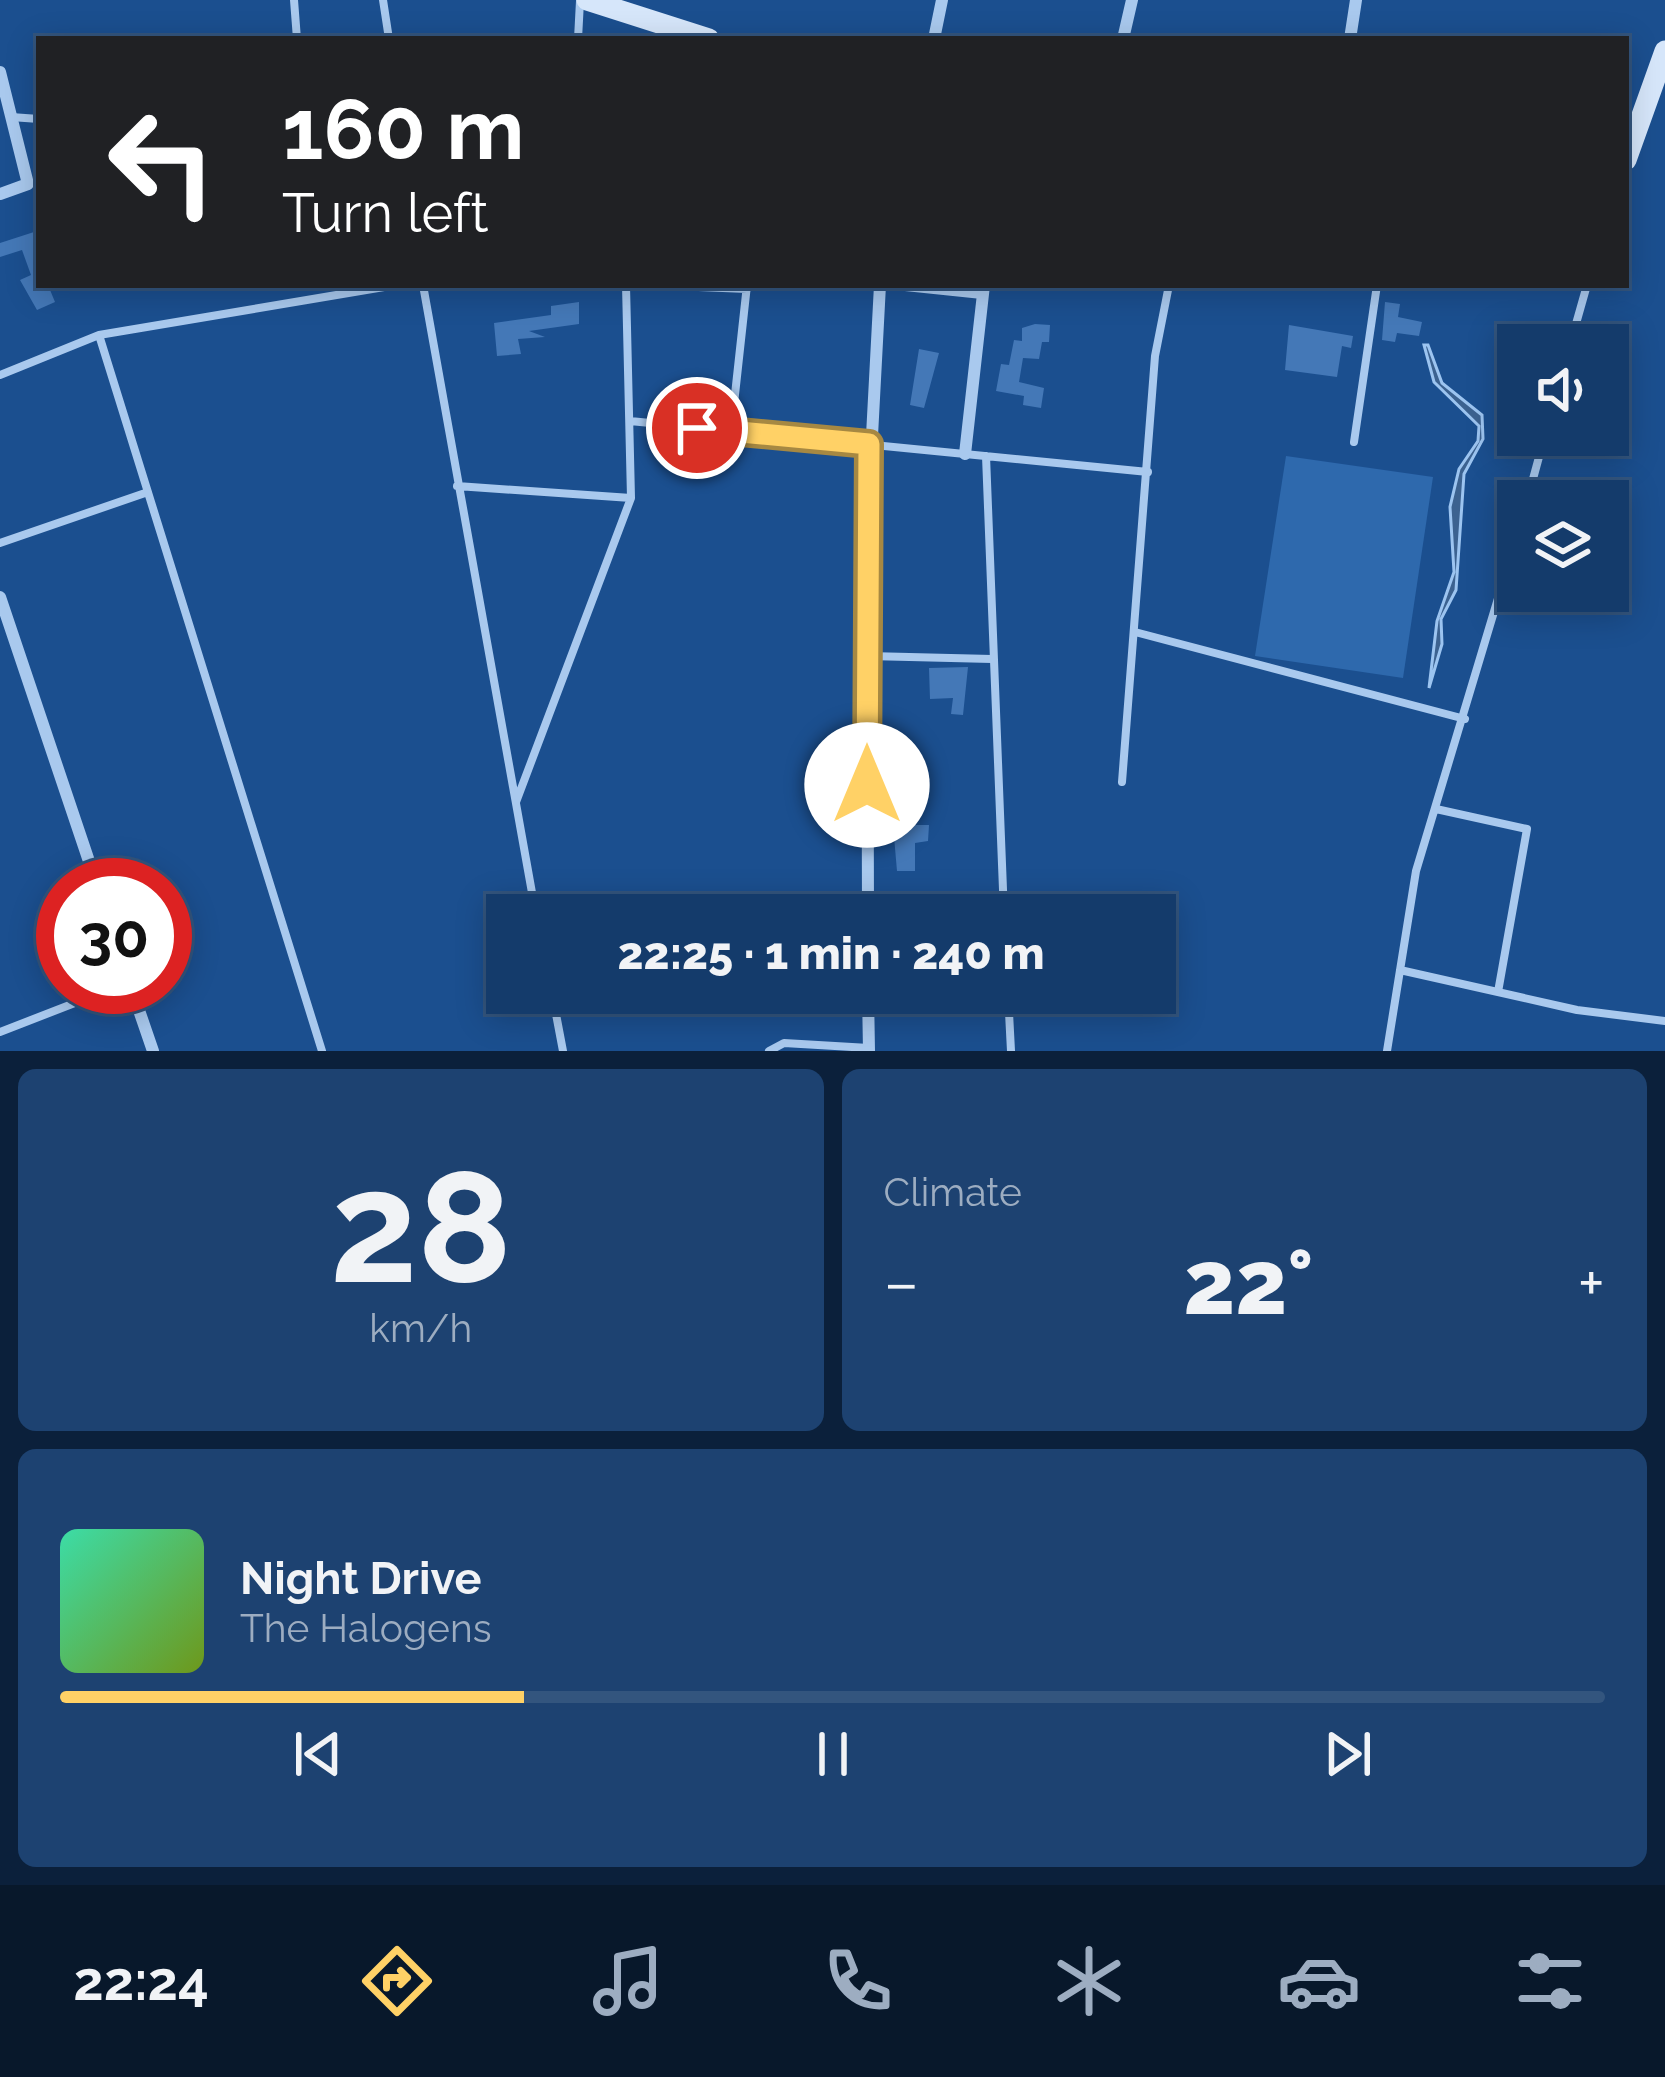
<!DOCTYPE html>
<html lang="en">
<head>
<meta charset="utf-8">
<style>
	body { margin:0; font-family:Raleway,sans-serif; background:#1d4271; color:#f1f3f6; height:100vh; display:flex; flex-direction:column; font-size:45px; white-space:nowrap }
	* { box-sizing:border-box; margin:0 }
	p { font-size:39px; color:#9dadc1 }
	.icon { flex:none; width:66px; height:66px; fill:none; stroke:currentColor; stroke-width:2; stroke-linecap:round; stroke-linejoin:round }
	.map { position:relative; height:1051px; overflow:hidden }
	.details { display:flex; flex-direction:column; gap:18px; padding:18px; background:#0b203b; flex:1 }
	.details>* { flex:none }
	.guide { position:absolute; left:36px; top:36px; width:1593px; height:252px; border-radius:0px; box-shadow:0 6px 30px #0003,0 0 0 3px #33557e; background:#202124; color:#fff; overflow:hidden }
	.tools { position:absolute; left:1497px; top:324px; display:grid; gap:24px }
	.tools a { display:grid; place-items:center; width:132px; height:132px; border-radius:0px; background:#143b6b; box-shadow:0 6px 30px #0003,0 0 0 3px #33557e; font-size:60px }
	.speed { position:absolute; left:36px; top:858px; display:flex; gap:24px; font-size:60px; font-weight:700; text-align:center }
	.speed>* { display:grid; place-content:center; width:156px; height:156px; border-radius:50%; background:#143b6b; box-shadow:0 6px 30px #0003,0 0 0 3px #33557e; line-height:1 }
	.speed .limit { border:18px solid #d22; background:#fff; color:#111 }
	.pin { position:absolute; display:grid; place-items:center; width:102px; height:102px; color:#fff; margin:-51px; border:6px solid #fff; border-radius:50%; box-shadow:0 3px 12px #0007 }
	.me { position:absolute; width:132px; margin:-66px; rotate:0deg; stroke-linejoin:round; filter:drop-shadow(0 0 9px #0008) }
	.turn { display:flex; align-items:center; gap:42px; height:252px; padding:0 48px; font-size:54px }
	.turn .icon { width:156px; height:156px; stroke-width:2.5 }
	.turn b { display:block; font-size:84px; line-height:102px }
	.big { font-size:90px; font-weight:800; line-height:1.1 }
	.details .widget { flex:1; display:flex; flex-direction:column; justify-content:center; gap:18px; min-width:0; padding:0 42px; border-radius:18px; background:#1d4271 }
	.details .dial { align-items:center; gap:0 }
	.dial b { font-size:156px; line-height:1 }
	.song { display:flex; align-items:center; gap:36px }
	.cover { width:144px; height:144px; border-radius:18px; background:linear-gradient(135deg,hsl(160 70% 55%),hsl(80 70% 35%)) }
	.played { height:12px; border-radius:6px; background:linear-gradient(90deg,#ffd166 30%,#33557e 30%) }
	.keys { display:flex; justify-content:space-around; direction:ltr }
	.heat { display:flex; justify-content:space-between; align-items:center; font-size:66px; direction:ltr }
	.details .tiles { flex:1; display:grid; gap:18px; grid-template-columns:1fr 1fr }
	.widget:last-child { grid-column:span 2 }
	.trip { position:absolute; left:486px; top:894px; width:690px; height:120px; border-radius:0px; background:#143b6b; box-shadow:0 6px 30px #0003,0 0 0 3px #33557e; font-weight:800; line-height:120px; text-align:center }
	.menu { display:flex; height:192px; justify-content:space-around; align-items:center; background:#08182b; color:#9dadc1 }
	.menu .icon { width:84px; height:84px }
	.menu .current { color:#ffd166 }
	.menu b { font-size:54px; color:#f1f3f6 }
	.map>svg:first-child { display:block }
	.green { fill:#2e69ad }
	.water { fill:#3c6290; stroke:#9cc4f0; stroke-width:3 }
	.building { fill:#4478b7 }
	.lines { fill:none; stroke-linecap:round; stroke-linejoin:round }
	.service { stroke:#a9c9ee; stroke-width:8 }
	.minor { stroke:#a9c9ee; stroke-width:12 }
	.secondary { stroke:#d6e6fa; stroke-width:21 }
	.route-casing { stroke:#a68842; stroke-width:30 }
	.route { stroke:#ffd166; stroke-width:21 }
</style>
</head>
<body>
<div class="map">
<svg width="1665" height="1051" viewBox="0 0 1665 1051">
	<rect width="100%" height="100%" fill="#1b4f8f"/>
	<!-- green -->
	<path class="green" d="M1286 456 1433 477 1403 678 1255 656Z"/>
	<!-- water -->
	<path class="water" d="M1424 345H1428L1442 383 1482 415 1483 439 1464 474 1456 590 1441 619 1442 644 1429 688 1437 621 1454 572 1450 507 1459 469 1478 441 1479 426 1434 382Z"/>
	<!-- building -->
	<path class="building" d="M34 232 39 285H48L55 302 37 310 20 280 31 275 22 250 0 257V243Z
		M579 302V324L529 331 545 337 518 339 521 354 497 356 494 323 551 315V306Z
		M1385 302 1400 304 1398 317 1422 322 1419 336 1397 333 1395 342 1382 340Z
		M1035 324 1050 325 1049 342H1042L1039 359 1023 358 1019 382 1044 388 1041 408 1023 405 1024 396 996 391 1001 364 1009 365 1014 340 1022 341V328Z
		M1289 325 1353 336 1351 348 1342 346 1337 377 1285 370Z
		M919 349 939 353 924 408 910 405Z
		M968 667 963 715 951 714 953 698 930 699 929 668Z
		M893 825H929L928 841 915 843V871H897Z
		M929 894 949 895V914L887 911 888 896Z"/>
	<g class="lines">
		<!-- service -->
		<path class="service" d="M294 0 297 39
			M383 0 389 39
			M578 39 580 1
			M11 117 39 119
			M423 285 536 915
			M650 285 747 289
			M886 285 982 295
			M99 335 322 1051
			M1570 345 1587 285
			M0 375 99 335 396 285
			M630 421 1148 472
			M731 431 747 285
			M1354 442 1377 285
			M986 456 1004 915
			M457 486 631 498
			M1527 501 1545 435
			M0 543 148 492
			M1135 632 1465 719
			M868 656 992 659
			M1122 782 1155 356 1169 285
			M516 802 631 498 626 285
			M1436 809 1527 829 1498 992
			M1400 970 1577 1010 1665 1021
			M552 993 563 1051
			M1008 993 1011 1051
			M0 1032 116 987
			M769 1051 784 1043 869 1048
			M1387 1051 1416 871 1518 532"/>
		<!-- minor -->
		<path class="minor" d="M934 39 942 0
			M1123 39 1132 0
			M1350 39 1356 0
			M0 72 28 184 0 194
			M965 454 984 285
			M0 597 97 885
			M868 915 867 530 880 285
			M131 987 153 1051
			M868 993 869 1051"/>
		<!-- secondary -->
		<path class="secondary" d="M587 0 709 39
			M1626 160 1665 51"/>
	</g>
	<g class="lines">
		<defs>
			<path id="route" d="M697 428 869 444 867 785"/>
		</defs>
		<!-- route casing -->
		<use href="#route" class="route-casing"/>
		<!-- route -->
		<use href="#route" class="route"/>
	</g>
</svg>
<div class="tools">
<a><svg class="icon" aria-label="sound" viewBox="0 0 24 24"><path d="M4 9h4l5-4v14l-5-4H4zM17 9q2 3 0 6"/></svg></a>
<a><svg class="icon" aria-label="layers" viewBox="0 0 24 24"><path d="M12 4l9 5-9 5-9-5zM3 14l9 5 9-5"/></svg></a>
</div>
<div class="speed"><div class="limit">30</div></div>
<div class="pin" style="left:697px;top:428px;background:#d93025"><svg class="icon" aria-label="arrive" viewBox="0 0 24 24"><path d="M6 21V4h12l-3 4 3 4H6"/></svg></div>
<svg class="me" style="left:867px;top:785px" viewBox="-20 -20 40 40"><circle r="19" fill="#fff"/><path d="M0-13L10 11 0 6-10 11z" fill="#ffd166"/></svg>
<div class="trip">22:25 · 1 min · 240 m</div>
<div class="guide">
<div class="turn"><svg class="icon" aria-label="left" viewBox="0 0 24 24"><path d="M17 20v-9H6M10 6l-5 5 5 5"/></svg><div><b>160 m</b>Turn left</div></div>
</div>
</div>
<section class="details">
<div class="tiles">
<div class="widget dial"><b>28</b><p>km/h</p></div>
<div class="widget"><p>Climate</p>
<div class="heat"><a>−</a><b class="big">22°</b><a>+</a></div>
</div>
<div class="widget">
<div class="song"><i class="cover"></i><div><b>Night Drive</b><p>The Halogens</p></div></div>
<div class="played"></div>
<div class="keys"><svg class="icon" aria-label="previous" viewBox="0 0 24 24"><path d="M18 5L8 12l10 7zM5 5v14"/></svg><svg class="icon" aria-label="pause" viewBox="0 0 24 24"><path d="M8 5v14M16 5v14"/></svg><svg class="icon" aria-label="next" viewBox="0 0 24 24"><path d="M6 5l10 7-10 7zM19 5v14"/></svg></div>
</div>
</div>
</section>
<nav class="menu">
<b>22:24</b>
<svg class="icon current" aria-label="directions" viewBox="0 0 24 24"><path d="M12 3l9 9-9 9-9-9zM9 14v-3h6M13 9l2 2-2 2"/></svg>
<svg class="icon" aria-label="music" viewBox="0 0 24 24"><path d="M9 18V5l10-2v13"/><circle cx="6" cy="18" r="3"/><circle cx="16" cy="16" r="3"/></svg>
<svg class="icon" aria-label="phone" viewBox="0 0 24 24"><path d="M5 4h4l2 5-3 2q2 4 5 5l2-3 5 2v4C11 20 4 13 5 4z"/></svg>
<svg class="icon" aria-label="climate" viewBox="0 0 24 24"><path d="M12 3v18M4 7l16 10M4 17L20 7"/></svg>
<svg class="icon" aria-label="car" viewBox="0 0 24 24"><path d="M5 17H2v-5l4-1 3-4h7l3 4 3 1v5h-3M9 17h6M6 11h13"/><circle cx="7" cy="17" r="2"/><circle cx="17" cy="17" r="2"/></svg>
<svg class="icon" aria-label="filters" viewBox="0 0 24 24"><path d="M4 7h16M4 17h16"/><circle cx="9" cy="7" r="2"/><circle cx="15" cy="17" r="2"/></svg>
</nav>
</body>
</html>
